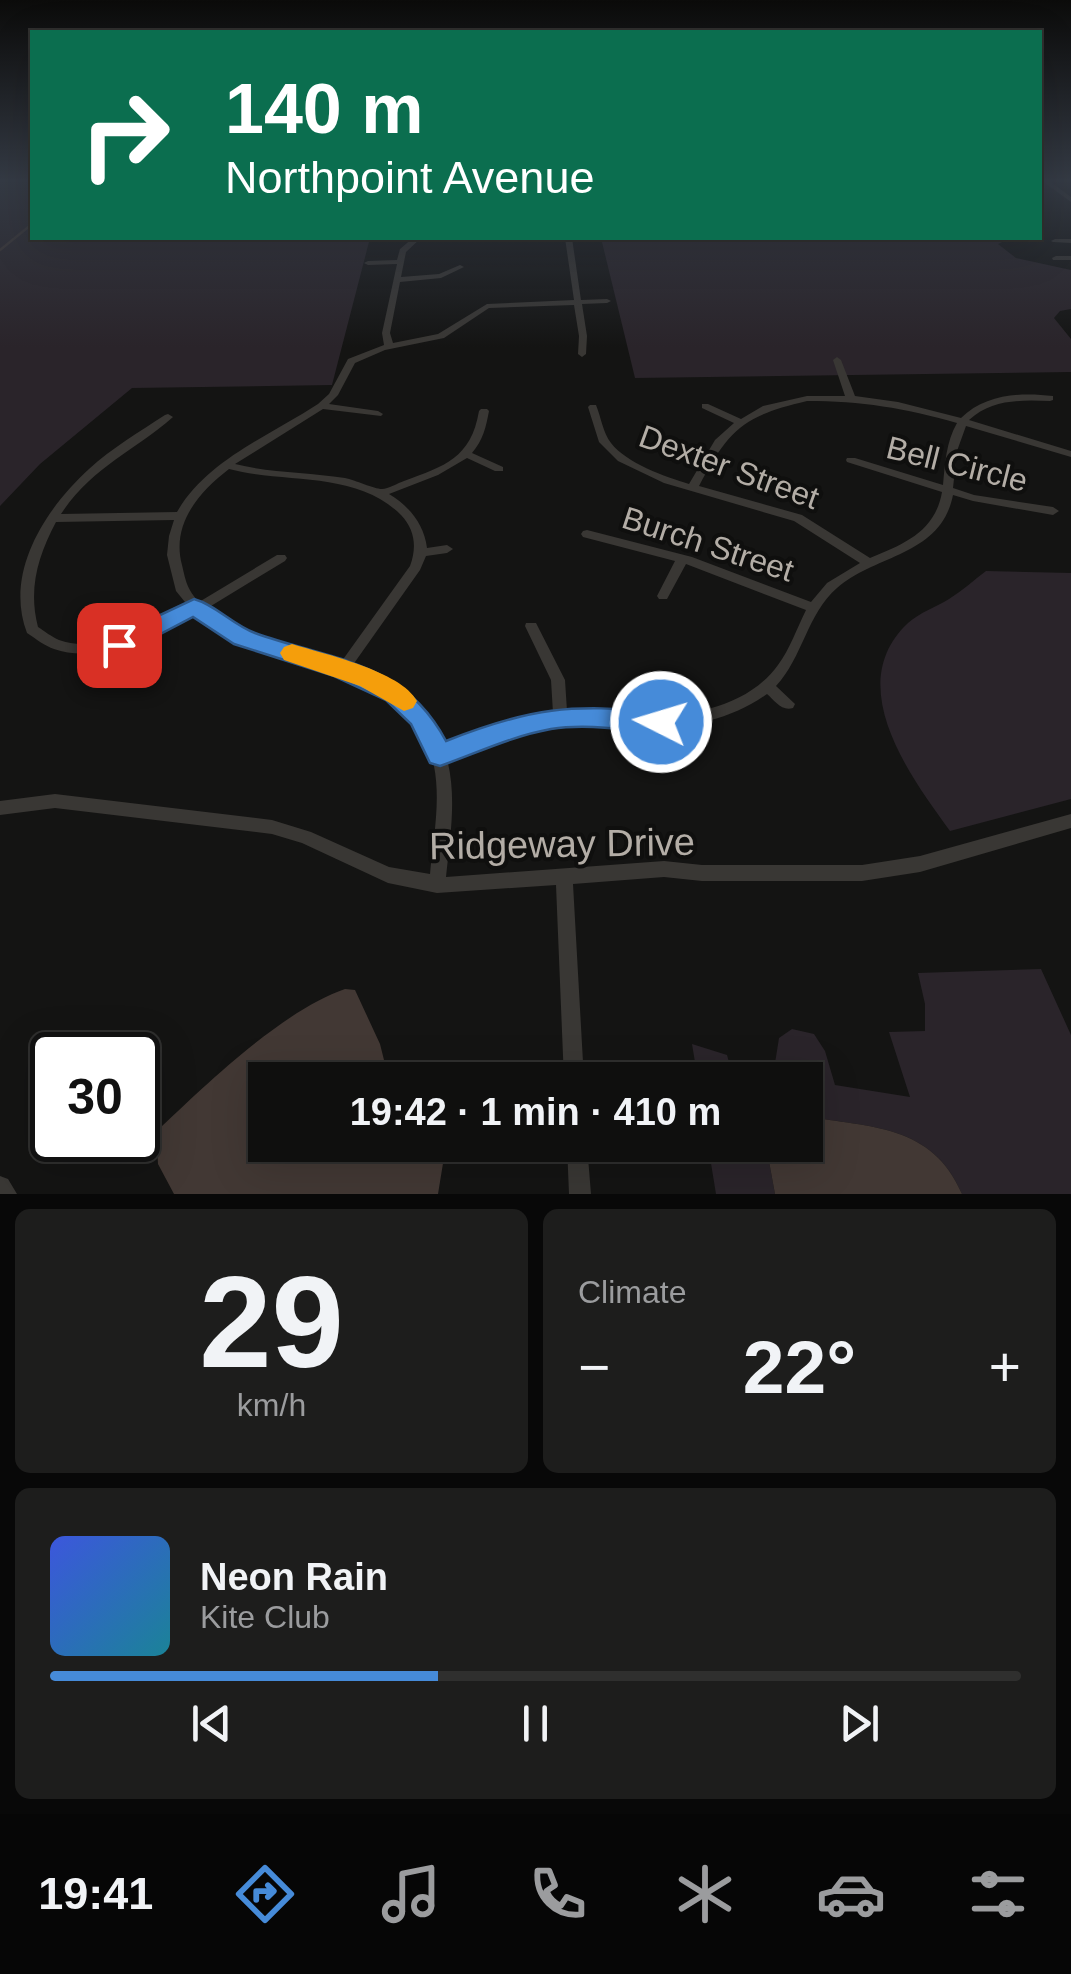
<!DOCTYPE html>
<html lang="en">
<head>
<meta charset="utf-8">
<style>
	body { margin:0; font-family:Arial,sans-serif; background:#1d1d1c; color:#f1f3f6; height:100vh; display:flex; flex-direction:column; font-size:38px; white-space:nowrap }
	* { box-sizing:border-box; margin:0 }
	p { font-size:32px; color:#9b9c9e }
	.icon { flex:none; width:55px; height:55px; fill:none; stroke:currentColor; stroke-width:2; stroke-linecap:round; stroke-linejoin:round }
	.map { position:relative; height:1194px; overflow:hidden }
	.panel { display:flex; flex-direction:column; gap:15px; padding:15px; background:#080808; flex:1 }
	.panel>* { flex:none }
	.hud { position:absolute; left:30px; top:30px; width:1012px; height:210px; border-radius:0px; box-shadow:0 10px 40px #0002,0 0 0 2px #2f2f2e; background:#0b6e4f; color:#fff; overflow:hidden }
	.speed { position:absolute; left:30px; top:1032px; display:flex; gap:20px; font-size:50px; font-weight:700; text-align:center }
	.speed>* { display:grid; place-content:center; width:130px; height:130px; border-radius:50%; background:#0f0f0e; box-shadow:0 10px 40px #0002,0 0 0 2px #2f2f2e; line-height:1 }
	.speed .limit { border:5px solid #111; border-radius:15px; background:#fff; color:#111 }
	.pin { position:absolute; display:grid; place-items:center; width:85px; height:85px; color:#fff; margin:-42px; border-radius:20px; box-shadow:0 5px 15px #0006 }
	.me { position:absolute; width:110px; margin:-55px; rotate:275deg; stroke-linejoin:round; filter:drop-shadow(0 0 8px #0008) }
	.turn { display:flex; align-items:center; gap:35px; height:210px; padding:0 30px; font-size:45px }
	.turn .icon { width:130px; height:130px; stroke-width:2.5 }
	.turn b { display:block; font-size:70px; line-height:85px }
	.big { font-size:75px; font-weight:800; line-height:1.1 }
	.panel .widget { flex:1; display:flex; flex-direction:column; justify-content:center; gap:15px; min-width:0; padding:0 35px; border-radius:15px; background:#1d1d1c }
	.panel .dial { align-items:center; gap:0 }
	.dial b { font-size:130px; line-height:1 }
	.song { display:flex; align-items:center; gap:30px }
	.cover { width:120px; height:120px; border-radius:15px; background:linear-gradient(135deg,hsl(230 70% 55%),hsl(190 70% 35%)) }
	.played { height:10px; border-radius:5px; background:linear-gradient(90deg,#468bd9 40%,#2f2f2e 40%) }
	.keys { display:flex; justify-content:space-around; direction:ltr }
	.heat { display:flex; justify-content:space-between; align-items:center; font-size:55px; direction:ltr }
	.panel .tiles { flex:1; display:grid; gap:15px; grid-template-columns:1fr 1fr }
	.widget:last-child { grid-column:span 2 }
	.trip { position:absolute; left:248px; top:1062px; width:575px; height:100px; border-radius:0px; background:#0f0f0e; box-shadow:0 10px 40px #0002,0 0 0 2px #2f2f2e; font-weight:800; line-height:100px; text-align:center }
	.tabs { display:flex; height:160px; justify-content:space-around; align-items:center; background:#060606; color:#9b9c9e }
	.tabs .icon { width:70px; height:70px }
	.tabs .active { color:#468bd9 }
	.tabs b { font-size:45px; color:#f1f3f6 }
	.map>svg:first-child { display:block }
	.green { fill:#2a242a }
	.water { fill:#423834 }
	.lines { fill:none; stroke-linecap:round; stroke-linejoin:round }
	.stream { stroke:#423834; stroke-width:2.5 }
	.minor { fill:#393734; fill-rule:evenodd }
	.route { fill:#468bd9; stroke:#2e5a8d; stroke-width:2.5 }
	.slow { fill:#f59e0b }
	.labels { text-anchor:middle; stroke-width:8; stroke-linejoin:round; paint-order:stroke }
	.street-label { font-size:32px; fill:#b3ada6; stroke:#0f0f0e }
	.near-street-label { font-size:38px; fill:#b3ada6; stroke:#0f0f0e }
</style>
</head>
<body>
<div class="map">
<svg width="1071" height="1194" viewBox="0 0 1071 1194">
	<rect width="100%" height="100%" fill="#141413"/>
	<!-- green -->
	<path class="green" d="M0 180H32V238H370L332 385 132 388 40 464 0 506Z
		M601 238H1010L998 244 1016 258 1071 270V309L1060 311 1054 318 1071 339V372L635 378Z
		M986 571 1071 573V799L950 831C910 776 842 685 908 623 919 613 936 607 949 599 962 591 974 580 986 571Z
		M1041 969 1071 1035V1194H962C932 1124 871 1128 805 1116V1080H740L773 1076 779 1038 792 1029 814 1034 825 1051 835 1085 910 1097 889 1032 925 1031V1004L918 973Z
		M692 1044 727 1055 734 1080H698Z
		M708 1145H766L775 1194H716Z"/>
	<!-- water -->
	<path class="water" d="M345 989 355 990 380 1044 389 1080H265V1145H446L438 1194H174L158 1164 156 1132C204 1086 283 1010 345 989Z
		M805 1116C871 1128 932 1124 962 1194H775L766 1145H805Z"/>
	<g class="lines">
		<!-- stream -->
		<path class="stream" d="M0 250 32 224"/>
		<!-- minor -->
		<path class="minor" d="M1041 180H1048L1071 197V202Z
			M413 238H421L406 252 401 277 439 274 460 265 464 267 441 278 400 282 390 333 393 343 438 334 487 304 574 300 565 238H572L581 300 607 299 611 301 607 303 582 304 587 336 586 354 582 357 578 354 579 336 574 305 489 308 444 338 385 350 355 363 338 395 329 404 378 411 383 414 381 416 323 409 235 464C271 473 308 472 345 478 355 480 374 489 382 489 388 489 398 483 404 481 445 466 471 458 479 411L481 409H487L489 411C486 427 483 440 472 453L503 467V471H495L467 458 438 475 389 494C409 506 424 524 427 548L447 545 453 549 447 553 426 556 420 570 350 669C395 686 423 703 444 747L515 721 553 713 551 680 525 626 526 623H536L565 680 567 711C590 710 613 715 637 716 686 718 747 708 778 665 790 649 797 628 806 610L686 564 667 599H659L657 596 675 561 583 537 581 534 583 531 587 530 692 557 811 602 827 583 860 563 794 521 664 483 618 461 599 442 588 407 590 405H596C601 417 603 433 611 443 626 463 666 477 689 484L715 440 734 423 702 408V404H708L741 419 763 406 807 396H845L833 360 837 357 841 360 855 396 898 402 961 418C985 394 1021 392 1053 396V400L1050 401C1020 400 992 399 969 420L1071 451V457L966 426 957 451 953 488 974 495 1053 507 1059 511 1053 515 973 501 953 495C941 556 876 554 837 588 807 614 803 657 776 686L795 704 793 708C782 712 774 700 767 694 726 723 676 731 627 727 606 725 586 721 565 723 524 726 485 743 447 759 457 797 450 838 446 877L664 861 702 865H862L920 856 1071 814V828L920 872 862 881H702L664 877 573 884 584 1080H564L556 885 437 893 388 883 302 843 272 834 55 808 0 815V801L55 794 272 820 311 832 389 867 430 874C433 839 441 802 434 766 420 688 327 673 264 650 242 642 213 633 196 615 157 635 99 665 54 649 45 646 36 639 27 633 4 573 45 509 89 469 112 448 139 432 165 415L168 414 173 417C133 452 92 467 61 514L177 512C207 460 269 436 318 404L329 394 348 359 384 345 382 333 397 264 368 265 364 263 368 261 397 260 400 249ZM807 401C861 401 905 408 957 423 946 442 945 464 943 485L855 458H847L846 460 847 462 942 492C935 532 904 544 870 558L802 515 699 486C729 429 743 416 807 401ZM229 469C286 484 356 470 401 515 415 530 417 547 410 566L339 665C300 650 236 638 206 609L285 561 287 558 285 555H277L199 602C187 589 186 582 182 565 171 524 199 492 229 469ZM174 520 169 536 167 555 176 591 189 607C155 625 98 655 59 640 52 637 44 631 38 627 28 589 38 556 56 522Z
			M1055 239H1071V243L1053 242 1051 241Z
			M1056 256H1071V260H1053L1052 258Z
			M567 1145H587L591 1194H569Z
			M0 1176 8 1179 17 1194H0Z"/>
	</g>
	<!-- sky -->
	<linearGradient id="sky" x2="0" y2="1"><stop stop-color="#0b0b0a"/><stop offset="0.52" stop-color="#343a44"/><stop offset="1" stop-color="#343a44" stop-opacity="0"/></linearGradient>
	<rect width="1071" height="347" fill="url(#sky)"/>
	<!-- route -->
	<path class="route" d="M194 599C216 605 233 625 255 633 333 661 403 660 446 741 532 707 570 704 661 712L670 715 674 722 670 730 661 733C625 730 587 723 551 729 512 736 477 753 440 766L430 763 411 724 386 700 334 676 234 644 193 617 128 651H111L107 645 111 638Z"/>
	<!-- slow -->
	<path class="slow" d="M292 644C324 654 401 671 417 701L413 708 404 711 360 686 284 660 280 653 284 647Z"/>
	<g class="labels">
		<!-- street labels -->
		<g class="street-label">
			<text transform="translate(957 464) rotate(14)" y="11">Bell Circle</text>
			<text transform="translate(729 467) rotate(20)" y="11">Dexter Street</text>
			<text transform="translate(708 544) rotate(18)" y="11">Burch Street</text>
		</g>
		<!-- near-street labels -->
		<g class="near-street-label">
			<text transform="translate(562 844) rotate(-1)" y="13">Ridgeway Drive</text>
		</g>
	</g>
</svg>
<div class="speed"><div class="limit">30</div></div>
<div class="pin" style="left:119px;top:645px;background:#d93025"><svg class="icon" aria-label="arrive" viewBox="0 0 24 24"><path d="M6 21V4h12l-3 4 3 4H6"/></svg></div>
<svg class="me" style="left:661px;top:722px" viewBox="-20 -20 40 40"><circle r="17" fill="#468bd9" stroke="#fff" stroke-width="3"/><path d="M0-11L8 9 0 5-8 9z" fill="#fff"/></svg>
<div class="trip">19:42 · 1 min · 410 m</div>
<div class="hud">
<div class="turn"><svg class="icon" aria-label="right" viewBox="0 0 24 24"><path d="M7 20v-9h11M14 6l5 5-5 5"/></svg><div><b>140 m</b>Northpoint Avenue</div></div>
</div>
</div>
<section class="panel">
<div class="tiles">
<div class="widget dial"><b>29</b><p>km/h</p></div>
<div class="widget"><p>Climate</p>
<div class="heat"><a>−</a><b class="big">22°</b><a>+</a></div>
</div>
<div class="widget">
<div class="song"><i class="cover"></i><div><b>Neon Rain</b><p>Kite Club</p></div></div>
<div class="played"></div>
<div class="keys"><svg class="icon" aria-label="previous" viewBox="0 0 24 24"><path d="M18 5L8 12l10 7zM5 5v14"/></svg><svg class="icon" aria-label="pause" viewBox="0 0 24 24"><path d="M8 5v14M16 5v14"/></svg><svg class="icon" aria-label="next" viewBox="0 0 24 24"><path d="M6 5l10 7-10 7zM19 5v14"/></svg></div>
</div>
</div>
</section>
<nav class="tabs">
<b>19:41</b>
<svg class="icon active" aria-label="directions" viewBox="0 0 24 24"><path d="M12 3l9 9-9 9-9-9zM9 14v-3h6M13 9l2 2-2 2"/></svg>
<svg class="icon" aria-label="music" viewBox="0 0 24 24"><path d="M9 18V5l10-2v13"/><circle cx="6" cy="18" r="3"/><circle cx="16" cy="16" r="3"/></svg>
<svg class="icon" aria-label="phone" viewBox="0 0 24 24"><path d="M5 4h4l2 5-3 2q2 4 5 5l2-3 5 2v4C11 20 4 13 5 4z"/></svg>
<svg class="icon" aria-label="climate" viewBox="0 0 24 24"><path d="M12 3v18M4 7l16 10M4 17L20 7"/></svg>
<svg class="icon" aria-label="car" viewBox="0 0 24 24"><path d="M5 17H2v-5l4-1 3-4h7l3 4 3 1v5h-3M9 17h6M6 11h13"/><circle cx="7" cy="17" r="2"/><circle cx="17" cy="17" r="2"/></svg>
<svg class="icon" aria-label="filters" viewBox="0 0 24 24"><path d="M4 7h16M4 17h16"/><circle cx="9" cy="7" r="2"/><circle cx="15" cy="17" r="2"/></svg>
</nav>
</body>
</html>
